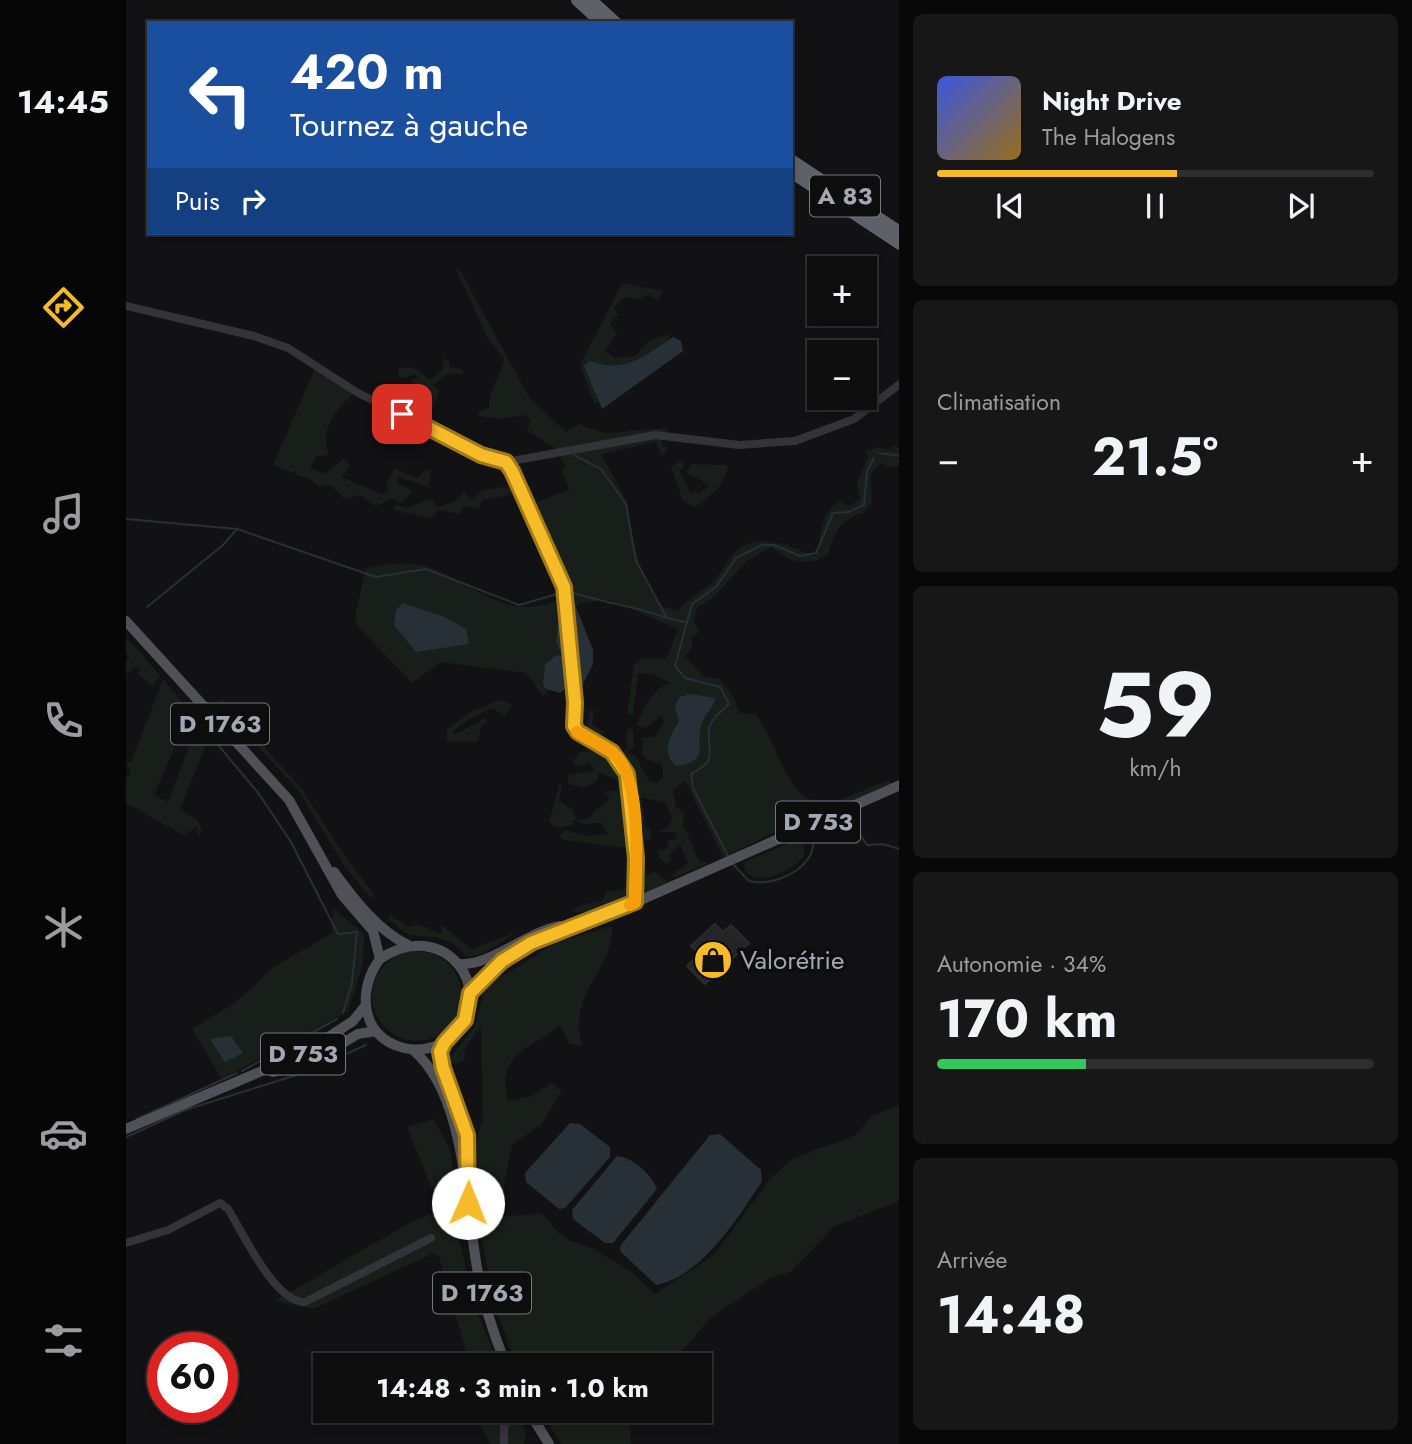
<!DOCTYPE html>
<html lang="fr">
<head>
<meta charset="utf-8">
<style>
	body { margin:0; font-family:Jost,sans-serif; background:#171718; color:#f1f3f6; height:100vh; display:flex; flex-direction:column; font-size:26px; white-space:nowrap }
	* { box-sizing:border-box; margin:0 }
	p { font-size:23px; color:#9b9c9e }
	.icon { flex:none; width:38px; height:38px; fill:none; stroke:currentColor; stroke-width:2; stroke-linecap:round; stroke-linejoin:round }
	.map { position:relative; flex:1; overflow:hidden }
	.details { display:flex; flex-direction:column; gap:14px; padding:14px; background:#080808; width:513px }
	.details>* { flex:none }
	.hud { position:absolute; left:21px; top:21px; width:646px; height:214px; border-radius:0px; box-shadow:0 4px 10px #0003,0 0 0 2px #2e2e2f; background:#1a4fa0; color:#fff; overflow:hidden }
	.buttons { position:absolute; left:681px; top:256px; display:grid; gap:14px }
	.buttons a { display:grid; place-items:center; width:70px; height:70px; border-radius:0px; background:#0e0e0f; box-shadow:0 4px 10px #0003,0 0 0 2px #2e2e2f; font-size:35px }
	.speed { position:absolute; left:21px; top:1332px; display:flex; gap:14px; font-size:35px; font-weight:700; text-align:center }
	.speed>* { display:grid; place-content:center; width:91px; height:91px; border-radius:50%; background:#0e0e0f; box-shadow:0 4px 10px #0003,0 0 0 2px #2e2e2f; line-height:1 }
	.speed .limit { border:10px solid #d22; background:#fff; color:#111 }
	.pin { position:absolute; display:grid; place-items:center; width:60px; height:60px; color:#fff; margin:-30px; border-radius:14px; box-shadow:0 4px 10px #0006 }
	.me { position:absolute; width:77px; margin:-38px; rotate:1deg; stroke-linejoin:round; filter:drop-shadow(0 0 5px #0008) }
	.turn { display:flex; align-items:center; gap:24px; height:147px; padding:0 28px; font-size:32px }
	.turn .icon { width:91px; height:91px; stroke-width:2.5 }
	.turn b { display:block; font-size:49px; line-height:60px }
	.then { display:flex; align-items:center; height:66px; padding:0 28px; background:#0003; gap:14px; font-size:26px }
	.big { font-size:52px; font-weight:700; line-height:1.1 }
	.details .widget { flex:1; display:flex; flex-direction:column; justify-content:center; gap:10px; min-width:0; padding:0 24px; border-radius:10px; background:#171718 }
	.details .dial { align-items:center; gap:0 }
	.dial b { font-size:91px; line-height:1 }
	.song { display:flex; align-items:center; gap:21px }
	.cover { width:84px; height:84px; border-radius:10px; background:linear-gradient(135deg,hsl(230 70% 55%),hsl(40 70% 35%)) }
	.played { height:7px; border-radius:4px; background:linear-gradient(90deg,#f6bc28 55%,#2e2e2f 55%) }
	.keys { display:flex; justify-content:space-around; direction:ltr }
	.heat { display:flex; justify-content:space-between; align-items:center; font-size:38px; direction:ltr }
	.charge { height:10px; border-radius:5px; background:linear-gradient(90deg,#34c759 34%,#2e2e2f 0) }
	.trip { position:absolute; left:187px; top:1353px; width:399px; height:70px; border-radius:0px; background:#0e0e0f; box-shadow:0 4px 10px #0003,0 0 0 2px #2e2e2f; font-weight:700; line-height:70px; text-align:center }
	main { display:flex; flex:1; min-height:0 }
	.tabs { display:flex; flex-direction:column; width:126px; justify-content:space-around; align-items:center; background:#060606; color:#9b9c9e }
	.tabs .icon { width:49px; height:49px }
	.tabs .selected { color:#f6bc28 }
	.tabs b { font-size:32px; color:#f1f3f6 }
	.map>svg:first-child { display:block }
	.green { fill:#181e19 }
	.water { fill:#283037 }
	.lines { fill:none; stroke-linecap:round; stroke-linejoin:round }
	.stream { stroke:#283037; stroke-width:2 }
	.building { fill:#252528; stroke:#2c2c30; stroke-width:2 }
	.minor { stroke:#333339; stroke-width:8 }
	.major { stroke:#4f5058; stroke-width:10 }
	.highway { stroke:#5f616a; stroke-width:12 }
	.route-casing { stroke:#a07a1a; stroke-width:18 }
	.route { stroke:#f6bc28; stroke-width:12 }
	.slow { stroke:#f59e0b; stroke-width:12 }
	.labels { text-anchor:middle; stroke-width:7; stroke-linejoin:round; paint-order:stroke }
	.shield { fill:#0d0d0e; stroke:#767982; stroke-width:2 }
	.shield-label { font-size:24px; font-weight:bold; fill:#a3a7b4 }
	.poi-label { font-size:26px; fill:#a3a7b4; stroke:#0d0d0e; text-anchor:start }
</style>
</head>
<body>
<main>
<nav class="tabs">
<b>14:45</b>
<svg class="icon selected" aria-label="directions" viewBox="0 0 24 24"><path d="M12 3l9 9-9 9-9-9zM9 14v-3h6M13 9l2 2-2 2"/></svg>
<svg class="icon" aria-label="music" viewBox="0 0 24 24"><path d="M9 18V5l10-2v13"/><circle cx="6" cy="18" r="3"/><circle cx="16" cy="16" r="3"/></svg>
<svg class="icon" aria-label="phone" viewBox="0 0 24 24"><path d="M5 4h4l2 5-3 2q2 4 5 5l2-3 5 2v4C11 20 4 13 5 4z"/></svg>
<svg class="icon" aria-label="climate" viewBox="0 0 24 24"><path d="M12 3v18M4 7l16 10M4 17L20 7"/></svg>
<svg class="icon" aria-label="car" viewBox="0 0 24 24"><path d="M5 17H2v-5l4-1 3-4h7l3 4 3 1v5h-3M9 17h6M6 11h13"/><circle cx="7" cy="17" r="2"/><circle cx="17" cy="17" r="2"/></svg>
<svg class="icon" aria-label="filters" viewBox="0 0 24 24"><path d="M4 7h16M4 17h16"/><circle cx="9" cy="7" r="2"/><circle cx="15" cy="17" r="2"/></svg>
</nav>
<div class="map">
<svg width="774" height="1444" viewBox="0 0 774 1444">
	<rect width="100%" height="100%" fill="#121214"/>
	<!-- green -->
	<path class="green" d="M330 269 334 270 403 397 440 432 453 424 479 433 542 428 536 439V446L542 448 536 456 530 442 475 454 502 504 507 541 518 577 536 606 552 611C561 598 573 594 585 584 595 576 599 562 608 553 632 530 663 546 689 556L694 550C692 534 698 510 713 501L723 506 734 500 731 482 742 457 739 451 752 447 763 450 768 445 773 448V466L763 467 755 463 744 475 746 501 738 513C718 517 706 533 703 553 683 569 663 562 645 547L622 560 586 599 571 608 567 620 573 631 565 639 567 647 559 656 578 677 594 679 608 697 613 713 629 714C648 736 655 776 676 794 681 800 694 802 701 805L763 780 766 786 670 827 667 825 686 814 683 812V815L597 858 559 781 547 789 550 807 558 813 557 824 573 861 583 863 548 878 545 875 562 864 554 844 544 853 545 862 539 863 532 856 533 850 543 848 541 840 551 839 549 832H532L542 827 546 818 540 803 515 797 520 829 524 830 526 837 518 842 519 875 530 872 541 881 539 886 471 912H445L456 905 477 900 480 892 499 889 501 848 438 840 433 836 438 830 461 836 482 834 475 823 458 824 447 820V825L430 828 423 822 433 784H436L433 801 446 809 451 821 464 818C470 808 477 806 484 797L477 792 492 790 490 779 473 773 471 781 458 788 443 784 441 775 469 770 463 763 451 766 446 762 454 752 472 751 476 742 459 732 464 710 468 711 466 724 478 732 477 738 495 754 501 747V729H507L508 748 500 752 509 755 523 781 530 783 537 777 536 764 522 760 516 754 517 738 529 737 538 722 536 715 520 728 510 725C520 707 523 691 544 683L527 674 512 673 507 715 501 714 508 665 516 658 540 659 552 629 484 600 453 603 434 630 438 658 420 689 423 690 417 696 400 673 315 662 286 683 232 627 229 616 240 568C258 565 282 560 299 566 352 583 385 630 444 593L407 504 443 489 435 469 440 466 428 447 401 431 405 420 399 415 375 419 352 416 354 411 363 408C362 390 375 377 378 359L361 337Z
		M496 283 536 291 533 301 523 294 515 299 498 297 488 308 492 315 484 324 491 334 479 351 489 358 509 356 524 340 544 334 541 348 477 400 468 403 454 365Z
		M316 359 323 360 324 367 336 370 337 374C324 371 317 376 307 385L314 391 305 413 300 411 298 404 288 400 286 379 295 378 287 374 280 378 272 376 273 368 287 367 304 380 318 368Z
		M189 368 227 394C209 410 193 431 203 455L191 456 184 468 200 474 218 458 224 465 216 477 258 495 263 489 260 483 269 468 291 479 300 469 305 471 302 487 273 477 271 483 287 491 274 503 267 499 250 506 234 495 219 499 205 485 193 486 183 479 147 465Z
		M555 460 559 465 554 471 564 493 575 492 583 485 560 472 566 464 602 465C598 487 586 496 568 507L557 501 545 467Z
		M386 486 390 494 357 500 352 509 338 506 333 514 313 510 305 518 268 510V505L282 508 304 498 311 507 328 502 338 493 346 500 357 490Z
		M0 637 34 675 27 687 12 674 14 665 0 674V660L4 657 0 653Z
		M37 679 64 711 28 795 42 802 71 725 76 723 84 734 54 809 72 821 76 831 72 835 71 826 59 836 0 803V778L5 774 0 762H5Z
		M96 699 176 789 216 852 249 896 244 898 218 865 172 790 91 703Z
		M374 700 386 704 379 716 366 708 345 718 327 731 328 735 359 718 361 722 355 725 352 742 321 741V729L346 711Z
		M676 838 679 854C669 870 632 889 619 870L618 862Z
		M207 908 238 934 237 963 222 1011 96 1079 66 1029 111 1001 148 967 206 933Z
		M264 914 281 927 292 924 316 934 315 924 346 949 393 931 358 953 341 957C321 933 312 939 286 935 278 934 269 924 262 919Z
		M486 926C488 971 441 991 456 1046L443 1043 434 1026C400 1051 371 1054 382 1101L405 1096 426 1083 436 1091 416 1124 386 1145 377 1191 378 1217 415 1213 434 1234 446 1242 464 1247 506 1272 529 1294 588 1255 643 1180 666 1159 730 1135 746 1116 773 1105V1201L709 1226 665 1272 644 1278 586 1317 543 1365H390L368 1303 352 1219 350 1139 357 1119 355 1025 338 1052 339 1060 330 1064 323 1060 349 1026 359 987 431 942Z
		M246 996a45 45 0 1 1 90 0a45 45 0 1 1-90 0Z
		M308 1119 325 1151 334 1243 349 1307 373 1365H344L313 1257 308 1253 187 1309 149 1301 283 1223 314 1210 281 1127Z
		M350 1411H391L400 1434 398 1444H365L352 1423Z
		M414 1411H507L504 1424 505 1444H436Z"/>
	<!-- water -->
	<path class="water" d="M547 337 555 341 557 351 476 409 458 366 464 361C498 374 520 356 547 337Z
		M448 602 467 650V664L454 690 440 688 434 693 420 689 417 684 419 664 431 655 437 656 430 642 434 605Z
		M277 603 319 617 340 629 343 644 290 652 268 625 270 610Z
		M564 694 590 698C587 708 580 713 576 722 568 744 586 762 550 766 535 754 543 735 553 722L549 706 554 697Z
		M105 1036 117 1053 99 1062 84 1039Z
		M444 1123 454 1124 484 1147V1157L439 1208 433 1209 400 1182 399 1173Z
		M594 1134 635 1170 636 1181C613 1217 575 1277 530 1285L494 1251 495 1245 584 1135Z
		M491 1156C507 1157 526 1175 531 1189L487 1243H479L447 1219 446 1210Z"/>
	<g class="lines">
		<!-- stream -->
		<path class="stream" d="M753 453 774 456
			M448 455 475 469 500 504 510 561 541 618 560 622
			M0 519 110 529
			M445 592C477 603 510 606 541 618
			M21 607 97 545 111 529 250 577 300 569 393 605 435 593
			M93 746 133 794 165 842 212 934 231 932 226 983 217 1013
			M602 856 567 788 565 774C593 759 581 755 583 731 583 720 596 711 603 704L594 687 559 678 549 666 566 604 590 587 610 558 636 545H648L674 556 690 553 707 513 722 512 738 505 741 471 748 458
			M606 863 623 881C642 886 670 876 682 859 692 845 680 844 701 828L733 833 741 845 756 844 774 849
			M116 1071 211 1019
			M11 1119 111 1073
			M0 1137 59 1110 180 1072 240 1045"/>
	</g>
	<!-- building -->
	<path class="building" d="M589 924 597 932 605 925 623 943 579 984 561 966 574 954 565 946Z"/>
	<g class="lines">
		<!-- minor -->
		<path class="minor" d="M0 306 128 336 162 348 232 393 383 467 437 587 449 702 448 726 452 732 486 752 501 774 510 858 509 902
			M380 462 529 435 613 445 669 441 728 419 774 384
			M0 1243 42 1230 94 1203 102 1209C117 1233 149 1303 179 1302L305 1238
			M378 1444V1426L393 1410"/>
		<!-- major -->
		<path class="major" d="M0 621 163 800 216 895 247 931 254 959C230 990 235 1038 278 1048 294 1052 311 1048 323 1038 376 994 319 914 254 959
			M208 872C227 898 252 931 282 945
			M332 964C364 967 398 933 434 926
			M344 993C387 938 454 927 515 900 601 862 687 824 774 785
			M318 1043C307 1071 335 1104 340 1132 344 1148 343 1166 342 1182
			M287 1050C341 1096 339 1207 352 1273 358 1305 368 1335 380 1365
			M147 1072 186 1061 232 1034 250 1031
			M0 1129 178 1053 227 1021 239 1006
			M402 1410 423 1444"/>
		<!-- highway -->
		<path class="highway" d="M451 0 476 23
			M465 0 490 23
			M665 160 774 232
			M665 172 774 244"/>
	</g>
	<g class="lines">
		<defs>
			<path id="route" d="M276 414 355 455 380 462 386 471 438 587 449 702 448 726 452 732 486 752 501 774 510 858 509 902 405 943 376 961 344 993 339 1020 318 1043 314 1052 317 1068 341 1135 342 1203"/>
		</defs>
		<!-- route casing -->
		<use href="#route" class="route-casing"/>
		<!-- route -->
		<use href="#route" class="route"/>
		<!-- slow -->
		<path class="slow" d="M451 732C464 741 482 746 492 758 516 787 510 866 509 902L504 905"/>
	</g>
	<!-- icons -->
	<defs>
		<symbol id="shop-disc" viewBox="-11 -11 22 22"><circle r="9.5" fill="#f6bc28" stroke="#0d0d0e"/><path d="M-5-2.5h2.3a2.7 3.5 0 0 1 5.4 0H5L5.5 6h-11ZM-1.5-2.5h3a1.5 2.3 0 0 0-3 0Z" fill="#111"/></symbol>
	</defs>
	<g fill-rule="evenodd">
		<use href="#shop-disc" x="565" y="938" width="44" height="44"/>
	</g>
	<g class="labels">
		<!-- shield labels -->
		<g class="shield">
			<rect x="684" y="175.5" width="70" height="41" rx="5"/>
			<rect x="45" y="703.5" width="98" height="41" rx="5"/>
			<rect x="650" y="801.5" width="84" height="41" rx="5"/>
			<rect x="135" y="1033.5" width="84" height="41" rx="5"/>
			<rect x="307" y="1272.5" width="98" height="41" rx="5"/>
		</g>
		<g class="shield-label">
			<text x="719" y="204">A 83</text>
			<text x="94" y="732">D 1763</text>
			<text x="692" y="830">D 753</text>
			<text x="177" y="1062">D 753</text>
			<text x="356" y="1301">D 1763</text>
		</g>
		<!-- poi labels -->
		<g class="poi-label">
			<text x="614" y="969">Valorétrie</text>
		</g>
	</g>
</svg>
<div class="buttons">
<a>+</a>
<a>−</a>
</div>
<div class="speed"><div class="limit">60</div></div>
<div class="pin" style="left:276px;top:414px;background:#d93025"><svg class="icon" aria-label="arrive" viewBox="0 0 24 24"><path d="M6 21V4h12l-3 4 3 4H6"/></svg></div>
<svg class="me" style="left:342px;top:1203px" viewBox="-20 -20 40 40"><circle r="19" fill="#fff"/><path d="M0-13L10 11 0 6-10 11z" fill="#f6bc28"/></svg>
<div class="trip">14:48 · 3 min · 1.0 km</div>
<div class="hud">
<div class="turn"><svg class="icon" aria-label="left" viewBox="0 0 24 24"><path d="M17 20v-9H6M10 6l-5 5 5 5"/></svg><div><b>420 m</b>Tournez à gauche</div></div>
<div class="then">Puis<svg class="icon" aria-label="right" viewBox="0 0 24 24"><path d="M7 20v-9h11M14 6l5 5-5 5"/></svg></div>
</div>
</div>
<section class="details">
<div class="widget">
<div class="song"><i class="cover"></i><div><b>Night Drive</b><p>The Halogens</p></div></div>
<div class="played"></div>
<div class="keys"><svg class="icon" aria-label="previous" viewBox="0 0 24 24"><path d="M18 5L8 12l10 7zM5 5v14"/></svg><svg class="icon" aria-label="pause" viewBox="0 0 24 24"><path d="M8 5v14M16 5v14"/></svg><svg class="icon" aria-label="next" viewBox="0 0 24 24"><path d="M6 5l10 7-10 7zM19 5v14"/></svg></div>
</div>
<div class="widget"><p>Climatisation</p>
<div class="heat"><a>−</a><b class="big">21.5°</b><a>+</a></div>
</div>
<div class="widget dial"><b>59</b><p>km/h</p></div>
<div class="widget"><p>Autonomie · 34%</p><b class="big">170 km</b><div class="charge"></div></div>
<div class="widget"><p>Arrivée</p><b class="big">14:48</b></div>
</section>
</main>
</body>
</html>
